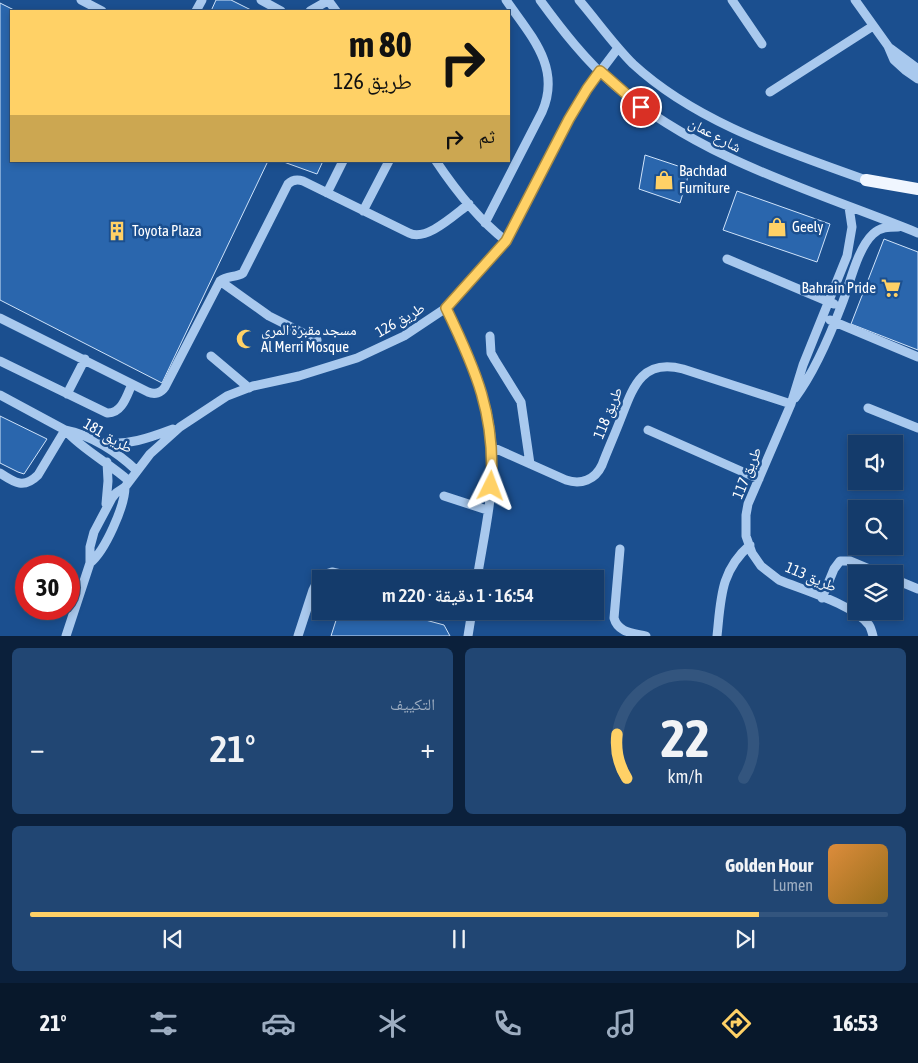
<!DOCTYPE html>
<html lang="ar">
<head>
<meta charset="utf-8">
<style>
	body { margin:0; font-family:"Asap Condensed","Noto Naskh Arabic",sans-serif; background:#214673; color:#f1f3f6; direction:rtl; height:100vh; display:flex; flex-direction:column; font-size:19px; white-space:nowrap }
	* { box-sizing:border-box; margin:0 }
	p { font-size:16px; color:#9dadc1 }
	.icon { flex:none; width:28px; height:28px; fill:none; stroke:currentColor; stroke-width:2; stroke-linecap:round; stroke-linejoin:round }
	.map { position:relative; height:636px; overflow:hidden; direction:ltr }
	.side { display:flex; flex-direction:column; gap:12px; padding:12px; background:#0b203b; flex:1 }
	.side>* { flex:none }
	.guide { position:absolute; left:10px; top:10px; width:500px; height:152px; border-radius:0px; box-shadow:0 2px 8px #0003,0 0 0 1px #33557e; direction:rtl; background:#ffd166; color:#111; overflow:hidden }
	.tools { position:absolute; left:848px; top:435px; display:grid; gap:10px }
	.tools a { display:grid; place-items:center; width:55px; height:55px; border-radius:0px; background:#143b6b; box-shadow:0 2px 8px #0003,0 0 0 1px #33557e; font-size:25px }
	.speed { position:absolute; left:15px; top:555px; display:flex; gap:10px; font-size:25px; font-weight:700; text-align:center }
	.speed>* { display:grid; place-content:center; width:65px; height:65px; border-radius:50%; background:#143b6b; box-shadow:0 2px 8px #0003,0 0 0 1px #33557e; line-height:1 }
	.speed .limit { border:8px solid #d22; background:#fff; color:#111 }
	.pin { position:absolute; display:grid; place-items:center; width:42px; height:42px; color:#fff; margin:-21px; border:2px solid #fff; border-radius:50%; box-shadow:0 1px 5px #0007 }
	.me { position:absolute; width:55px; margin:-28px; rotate:3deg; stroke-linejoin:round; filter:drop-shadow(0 0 4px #0008) }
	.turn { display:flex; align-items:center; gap:18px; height:105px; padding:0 15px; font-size:22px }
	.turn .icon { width:65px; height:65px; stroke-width:2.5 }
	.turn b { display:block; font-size:35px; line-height:42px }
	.then { display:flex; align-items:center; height:48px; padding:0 15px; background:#0003; gap:10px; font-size:19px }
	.big { font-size:38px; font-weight:600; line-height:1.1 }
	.side .tile { flex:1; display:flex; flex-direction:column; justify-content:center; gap:8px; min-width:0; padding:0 18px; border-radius:8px; background:#214673 }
	.side .dial { align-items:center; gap:0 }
	.dial svg { height:130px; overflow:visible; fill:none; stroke:#33557e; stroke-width:7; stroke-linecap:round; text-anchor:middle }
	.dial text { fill:#f1f3f6; stroke:none }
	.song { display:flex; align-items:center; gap:15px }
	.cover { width:60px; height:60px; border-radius:8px; background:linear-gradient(135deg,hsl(30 70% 55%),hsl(40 70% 35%)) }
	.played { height:5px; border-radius:2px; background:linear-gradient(90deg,#ffd166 85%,#33557e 85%) }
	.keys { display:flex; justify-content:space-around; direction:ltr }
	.heat { display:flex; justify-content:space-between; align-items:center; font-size:28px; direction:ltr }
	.side .tiles { flex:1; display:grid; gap:12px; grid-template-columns:1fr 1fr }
	.tile:last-child { grid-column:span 2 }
	.trip { position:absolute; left:312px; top:570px; width:292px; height:50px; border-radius:0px; background:#143b6b; box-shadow:0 2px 8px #0003,0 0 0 1px #33557e; font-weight:600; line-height:50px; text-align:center; direction:rtl }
	.menu { display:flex; height:80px; justify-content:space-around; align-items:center; background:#08182b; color:#9dadc1 }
	.menu .icon { width:35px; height:35px }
	.menu .current { color:#ffd166 }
	.menu b { font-size:22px; color:#f1f3f6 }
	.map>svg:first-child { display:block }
	.building { fill:#2a66ad; stroke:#cfe3fa }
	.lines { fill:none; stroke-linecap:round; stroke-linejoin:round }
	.minor { stroke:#a9c9ee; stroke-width:9 }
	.major { stroke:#f0f6ff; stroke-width:12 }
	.route-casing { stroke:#a68842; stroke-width:12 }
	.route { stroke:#ffd166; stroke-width:9 }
	.labels { text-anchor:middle; stroke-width:5; stroke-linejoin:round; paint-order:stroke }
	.street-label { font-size:15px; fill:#fff; stroke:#1b4f8f }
	.poi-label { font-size:15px; fill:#fff; stroke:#1b4f8f; text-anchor:start }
</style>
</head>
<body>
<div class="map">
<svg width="918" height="636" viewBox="0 0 918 636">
	<rect width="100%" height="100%" fill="#1b4f8f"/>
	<!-- building -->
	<path class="building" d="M216 0H231L253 11H211Z
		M0 3 16 11H11V161H268L162 383 0 300Z
		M645 155 690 170 680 203 639 189Z
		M281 161H323L317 174Z
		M737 191 830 224 817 262 723 230Z
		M884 239 918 252V350L851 324Z
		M0 416 47 439 24 474 18 472 0 463Z
		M339 611H392L444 625 450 636H331Z"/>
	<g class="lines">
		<!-- minor -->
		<path class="minor" d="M81 0 102 11
			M261 0 281 11
			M328 0 336 11
			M540 0C562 30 586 61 615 86 705 161 812 190 918 233
			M579 0C597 21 613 44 633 64 697 123 786 151 866 180
			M732 0 762 44
			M855 0 888 46 894 60 905 70 918 79
			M196 11 202 0
			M310 11 329 0
			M890 48 918 69
			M770 92 873 26
			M436 161C456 191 478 219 506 241
			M327 193 343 161
			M849 207 852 227 847 256 803 365 791 404 748 504 746 515V536L752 553 761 566 779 580C803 590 853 604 869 625 871 628 872 632 873 636
			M363 211 389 161
			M485 223 542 112C562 67 530 35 506 0
			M727 259 834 304
			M220 281 269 316 317 340
			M446 308C468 352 489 396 492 446 495 490 484 535 477 579
			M0 318 148 392C155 395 161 393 165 387L220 281C227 275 236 278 243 273L288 184C292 180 297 179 303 181L409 233C426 242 454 215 469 204
			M830 320 918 357
			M490 336 491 353 495 360 521 402 530 464
			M211 356 249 388
			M0 361 107 413C122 414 127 395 132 384
			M67 394 85 359
			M0 395 65 430C91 435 117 452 136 470
			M795 398C813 374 831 333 842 304 850 284 857 249 873 234 880 227 889 227 898 227
			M868 408 918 428
			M65 430C83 450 109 463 129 481
			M648 430 759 479
			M101 443C127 446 149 438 173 429
			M492 447 566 480C581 485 595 480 602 465 608 449 615 434 621 418 633 387 642 358 683 369L791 404
			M0 473C15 483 24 489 38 475L65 430
			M444 496 487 510
			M106 504 108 481 107 462
			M620 549 614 618C618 633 634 633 646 636
			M90 563C105 551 125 506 125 487
			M894 579 918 589
			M822 598 834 569 840 561H850L881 574
			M66 636 90 563V547L94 532 112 498 116 493 125 487 150 454 180 427 227 396 253 386 299 376 357 358 404 336 446 308 506 241 569 119 587 89 618 48
			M298 636 313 590 320 576 332 572 362 579
			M468 636 472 611
			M717 636C721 599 720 571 750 545"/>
		<!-- major -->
		<path class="major" d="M866 180 918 189"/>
	</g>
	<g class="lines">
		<defs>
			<path id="route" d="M491 486C496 416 476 370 446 308L506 241 569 119 587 89 600 71 641 107"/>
		</defs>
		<!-- route casing -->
		<use href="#route" class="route-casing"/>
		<!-- route -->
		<use href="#route" class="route"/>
	</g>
	<!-- icons -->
	<defs>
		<symbol id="shop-bare" viewBox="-9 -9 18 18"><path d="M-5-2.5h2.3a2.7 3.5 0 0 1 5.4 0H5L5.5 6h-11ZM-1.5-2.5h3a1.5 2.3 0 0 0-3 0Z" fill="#ffd166" stroke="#1b4f8f" stroke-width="2.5" paint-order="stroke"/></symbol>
		<symbol id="building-bare" viewBox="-9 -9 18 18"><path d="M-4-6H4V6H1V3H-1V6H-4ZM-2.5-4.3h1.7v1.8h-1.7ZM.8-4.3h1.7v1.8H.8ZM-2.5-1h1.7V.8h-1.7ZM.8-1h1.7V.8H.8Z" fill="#ffd166" stroke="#1b4f8f" stroke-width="2.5" paint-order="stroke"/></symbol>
		<symbol id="supermarket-bare" viewBox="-9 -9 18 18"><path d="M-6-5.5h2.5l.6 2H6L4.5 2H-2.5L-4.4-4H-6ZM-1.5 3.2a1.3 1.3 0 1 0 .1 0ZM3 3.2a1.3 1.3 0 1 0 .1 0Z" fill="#ffd166" stroke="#1b4f8f" stroke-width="2.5" paint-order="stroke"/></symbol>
		<symbol id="mosque-bare" viewBox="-9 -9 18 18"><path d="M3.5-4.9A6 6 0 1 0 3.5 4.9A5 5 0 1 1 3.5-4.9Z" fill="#ffd166" stroke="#1b4f8f" stroke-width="2.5" paint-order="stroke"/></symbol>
	</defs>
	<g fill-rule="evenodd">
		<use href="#shop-bare" x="650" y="166" width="28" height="28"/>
		<use href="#shop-bare" x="763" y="213" width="28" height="28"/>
		<use href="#building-bare" x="103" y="217" width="28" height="28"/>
		<use href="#supermarket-bare" x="877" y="274" width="28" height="28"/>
		<use href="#mosque-bare" x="232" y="325" width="28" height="28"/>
	</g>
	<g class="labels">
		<!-- street labels -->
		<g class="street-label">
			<text transform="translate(715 135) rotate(28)" y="5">شارع عمان</text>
			<text transform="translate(400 320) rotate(-30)" y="5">طريق 126</text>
			<text transform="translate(608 413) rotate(-68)" y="5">طريق 118</text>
			<text transform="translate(108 436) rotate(30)" y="5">طريق 181</text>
			<text transform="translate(747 473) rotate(-68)" y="5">طريق 117</text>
			<text transform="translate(811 577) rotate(23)" y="5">طريق 113</text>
		</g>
		<!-- poi labels -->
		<g class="poi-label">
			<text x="679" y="176">Bachdad<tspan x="679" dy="17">Furniture</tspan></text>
			<text x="792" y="232">Geely</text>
			<text x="132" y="236">Toyota Plaza</text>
			<text x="876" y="293" text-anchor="end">Bahrain Pride</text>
			<text x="261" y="335">مسجد مقبرة المري<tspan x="261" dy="17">Al Merri Mosque</tspan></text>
		</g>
	</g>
</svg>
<div class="tools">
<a><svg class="icon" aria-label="sound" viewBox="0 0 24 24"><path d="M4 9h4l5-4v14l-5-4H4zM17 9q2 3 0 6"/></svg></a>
<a><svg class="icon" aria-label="search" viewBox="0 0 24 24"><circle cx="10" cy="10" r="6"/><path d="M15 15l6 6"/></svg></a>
<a><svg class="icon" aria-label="layers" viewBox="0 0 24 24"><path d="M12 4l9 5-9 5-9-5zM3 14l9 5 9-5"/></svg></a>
</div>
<div class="speed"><div class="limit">30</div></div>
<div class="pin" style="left:641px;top:107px;background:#d93025"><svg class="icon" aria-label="arrive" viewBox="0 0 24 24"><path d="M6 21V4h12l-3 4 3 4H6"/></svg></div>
<svg class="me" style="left:491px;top:486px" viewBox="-20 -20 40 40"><path d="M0-17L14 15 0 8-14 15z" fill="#ffd166" stroke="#fff" stroke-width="4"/></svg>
<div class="trip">16:54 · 1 دقيقة · 220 m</div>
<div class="guide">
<div class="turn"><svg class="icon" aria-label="right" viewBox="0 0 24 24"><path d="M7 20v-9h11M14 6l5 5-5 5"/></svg><div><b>80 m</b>طريق 126</div></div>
<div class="then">ثم<svg class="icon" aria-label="right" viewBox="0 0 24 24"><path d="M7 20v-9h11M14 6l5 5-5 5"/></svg></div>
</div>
</div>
<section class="side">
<div class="tiles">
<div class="tile dial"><svg viewBox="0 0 100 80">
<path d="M14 69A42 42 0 1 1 86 69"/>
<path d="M14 69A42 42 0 0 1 8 42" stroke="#ffd166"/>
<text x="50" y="56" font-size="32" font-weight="700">22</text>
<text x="50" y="72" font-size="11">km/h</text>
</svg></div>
<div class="tile"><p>التكييف</p>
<div class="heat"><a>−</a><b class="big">21°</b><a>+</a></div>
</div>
<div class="tile">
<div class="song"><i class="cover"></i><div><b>Golden Hour</b><p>Lumen</p></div></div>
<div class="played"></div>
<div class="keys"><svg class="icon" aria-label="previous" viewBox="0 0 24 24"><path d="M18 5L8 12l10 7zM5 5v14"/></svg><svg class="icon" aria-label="pause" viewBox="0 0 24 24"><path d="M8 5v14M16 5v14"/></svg><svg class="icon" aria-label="next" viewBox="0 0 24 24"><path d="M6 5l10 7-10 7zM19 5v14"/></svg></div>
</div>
</div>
</section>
<nav class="menu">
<b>16:53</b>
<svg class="icon current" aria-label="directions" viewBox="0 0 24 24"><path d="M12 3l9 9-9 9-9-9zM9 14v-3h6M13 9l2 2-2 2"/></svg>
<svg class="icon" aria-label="music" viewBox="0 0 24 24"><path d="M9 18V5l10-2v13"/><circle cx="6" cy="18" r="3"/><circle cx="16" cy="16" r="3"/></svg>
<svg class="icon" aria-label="phone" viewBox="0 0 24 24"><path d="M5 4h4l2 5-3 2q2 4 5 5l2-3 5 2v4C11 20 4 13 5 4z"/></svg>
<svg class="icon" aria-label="climate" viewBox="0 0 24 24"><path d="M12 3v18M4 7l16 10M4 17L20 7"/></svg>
<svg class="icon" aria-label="car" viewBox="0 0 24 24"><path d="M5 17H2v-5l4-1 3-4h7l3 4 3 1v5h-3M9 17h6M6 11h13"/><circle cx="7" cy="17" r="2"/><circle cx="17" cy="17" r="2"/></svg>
<svg class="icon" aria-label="filters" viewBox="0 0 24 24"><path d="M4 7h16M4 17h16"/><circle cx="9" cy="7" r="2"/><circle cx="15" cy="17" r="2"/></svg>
<b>21°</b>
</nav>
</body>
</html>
